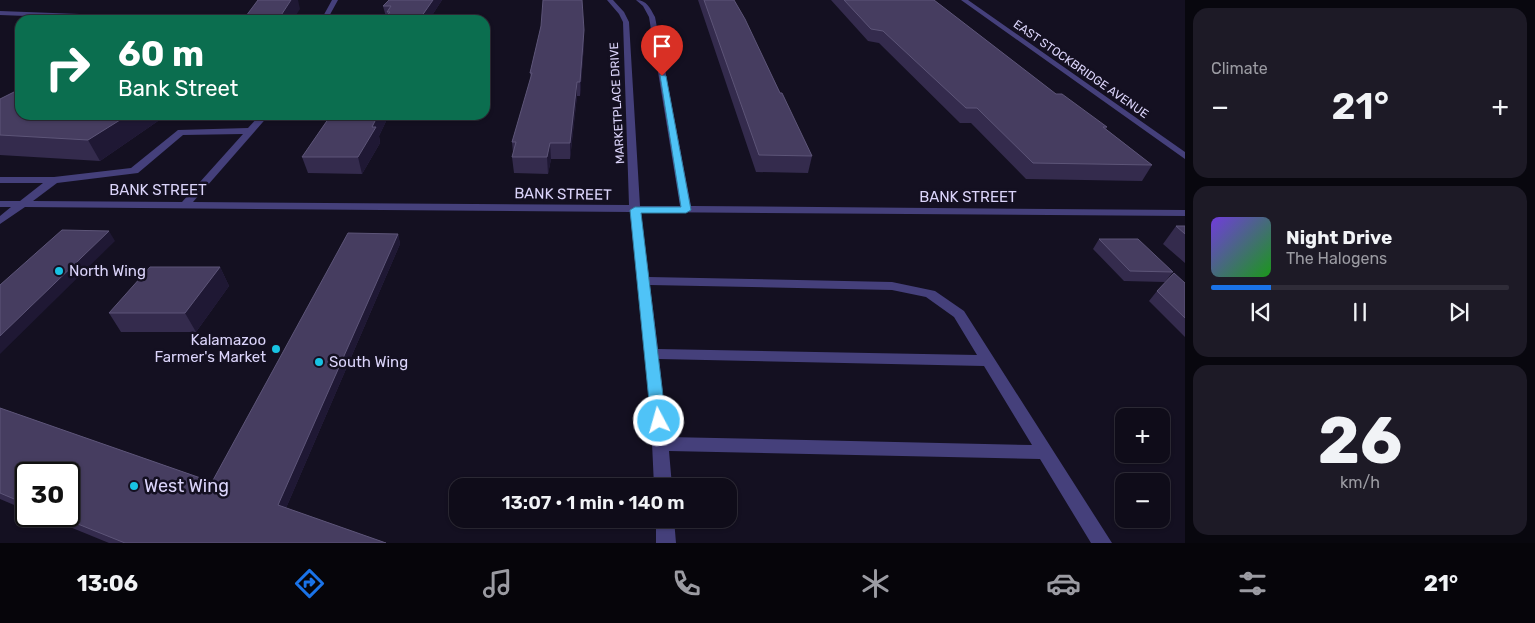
<!DOCTYPE html>
<html lang="en">
<head>
<meta charset="utf-8">
<style>
	body { margin:0; font-family:Rubik,sans-serif; background:#1d1a26; color:#f1f3f6; height:100vh; display:flex; flex-direction:column; font-size:19px; white-space:nowrap }
	* { box-sizing:border-box; margin:0 }
	p { font-size:16px; color:#9b9ba2 }
	.icon { flex:none; width:28px; height:28px; fill:none; stroke:currentColor; stroke-width:2; stroke-linecap:round; stroke-linejoin:round }
	.map { position:relative; flex:1; overflow:hidden }
	.sheet { display:flex; flex-direction:column; gap:8px; padding:8px; background:#08070e; width:350px }
	.sheet>* { flex:none }
	.top-card { position:absolute; left:15px; top:15px; width:475px; height:105px; border-radius:15px; box-shadow:0 1px 4px #0004,0 0 0 1px #2f2c38; background:#0b6e4f; color:#fff; overflow:hidden }
	.buttons { position:absolute; left:1115px; top:408px; display:grid; gap:10px }
	.buttons a { display:grid; place-items:center; width:55px; height:55px; border-radius:10px; background:#0f0c19; box-shadow:0 1px 4px #0004,0 0 0 1px #2f2c38; font-size:25px }
	.speed { position:absolute; left:15px; top:462px; display:flex; gap:10px; font-size:25px; font-weight:700; text-align:center }
	.speed>* { display:grid; place-content:center; width:65px; height:65px; border-radius:50%; background:#0f0c19; box-shadow:0 1px 4px #0004,0 0 0 1px #2f2c38; line-height:1 }
	.speed .limit { border:2px solid #111; border-radius:8px; background:#fff; color:#111 }
	.pin { position:absolute; display:grid; place-items:center; width:42px; height:42px; color:#fff; margin:-51px -21px; border-radius:50% 50% 50% 0; rotate:-45deg; box-shadow:0 0 5px #0007 }
	.pin .icon { rotate:45deg }
	.me { position:absolute; width:55px; margin:-28px; rotate:354deg; stroke-linejoin:round; filter:drop-shadow(0 0 4px #0008) }
	.turn { display:flex; align-items:center; gap:18px; height:105px; padding:0 20px; font-size:22px }
	.turn .icon { width:65px; height:65px; stroke-width:2.5 }
	.turn b { display:block; font-size:35px; line-height:42px }
	.big { font-size:38px; font-weight:600; line-height:1.1 }
	.sheet .widget { flex:1; display:flex; flex-direction:column; justify-content:center; gap:8px; min-width:0; padding:0 18px; border-radius:15px; background:#1d1a26 }
	.sheet .dial { align-items:center; gap:0 }
	.dial b { font-size:65px; line-height:1 }
	.song { display:flex; align-items:center; gap:15px }
	.cover { width:60px; height:60px; border-radius:8px; background:linear-gradient(135deg,hsl(260 70% 55%),hsl(120 70% 35%)) }
	.played { height:5px; border-radius:2px; background:linear-gradient(90deg,#1a73e8 20%,#2f2c38 20%) }
	.keys { display:flex; justify-content:space-around; direction:ltr }
	.heat { display:flex; justify-content:space-between; align-items:center; font-size:28px; direction:ltr }
	.trip { position:absolute; left:449px; top:478px; width:288px; height:50px; border-radius:15px; background:#0f0c19; box-shadow:0 1px 4px #0004,0 0 0 1px #2f2c38; font-weight:600; line-height:50px; text-align:center }
	.dock { display:flex; height:80px; justify-content:space-around; align-items:center; background:#06050a; color:#9b9ba2 }
	.dock .icon { width:35px; height:35px }
	.dock .selected { color:#1a73e8 }
	.dock b { font-size:22px; color:#f1f3f6 }
	main { display:flex; flex:1; min-height:0 }
	.map>svg:first-child { display:block }
	.lines { fill:none; stroke-linecap:round; stroke-linejoin:round }
	.minor { fill:#45407b; fill-rule:evenodd }
	.wall { fill:#342b4d }
	.shaded-wall { fill:#1f1834 }
	.building { fill:#463d60; stroke:#5d5578 }
	.route { fill:#4fc3f7; stroke:#337fa1 }
	.poi-dot { fill:#18c3e3; stroke:#141021; stroke-width:2 }
	.labels { text-anchor:middle; stroke-width:5; stroke-linejoin:round; paint-order:stroke }
	.far-street-label { font-size:12px; fill:#dbd4fa; stroke:#141021 }
	.street-label { font-size:15px; fill:#dbd4fa; stroke:#141021 }
	.poi-label { font-size:15px; fill:#dbd4fa; stroke:#141021; text-anchor:start }
	.near-poi-label { font-size:18px; fill:#dbd4fa; stroke:#141021; text-anchor:start }
</style>
</head>
<body>
<main>
<div class="map">
<svg width="1185" height="543" viewBox="0 0 1185 543">
	<rect width="100%" height="100%" fill="#141021"/>
	<g class="lines">
		<!-- minor -->
		<path class="minor" d="M332 0H338L327 20H321Z
			M607 0H613L624 12 629 22 640 206H680L649 17 643 6 636 0C647 0 650 8 655 17L691 206 1185 210V216L641 212 649 277 892 282 935 291 964 311 1112 543H1091L1040 459 669 451 672 486H654L651 421 630 212 25 207 0 224V216L11 207H0V201H20L43 183H0V177H54L131 168 178 130 248 128 260 115H269L193 202 629 205 623 22 619 14ZM243 134 182 202 33 201 57 183 138 173 183 135ZM650 285 892 290 926 297 954 317 977 355 658 349ZM659 359 984 366 1032 445 668 437Z
			M961 0H968L1185 152V159Z
			M0 11 106 15 109 17 106 19 0 15Z
			M656 519H674L676 543H656Z"/>
	</g>
	<!-- wall -->
	<path class="wall" d="M389 0H442L429 20H383L386 17 383 6Z
		M698 0H734L812 156 808 173 756 172Z
		M831 0H934L1056 94 1107 127 1106 129 1152 165 1142 181 1026 179 971 123H960L879 43 868 41Z
		M541 26 584 30V44L580 96H577L570 159H551L548 174 514 173 512 157 513 153 512 142 531 78 530 73Z
		M0 99 20 115H155L158 121 100 161 0 155Z
		M331 115H389L379 136 380 143 362 174 308 173 302 157Z
		M1176 226H1185V263L1163 244Z
		M398 234 400 244 286 508 386 543H109L43 516H69L26 474V510L0 499V408L212 482Z
		M1099 239 1173 272 1165 282 1124 281 1093 249Z
		M220 267 229 286 196 332H121L109 313Z
		M1185 283V337L1149 301 1157 291Z"/>
	<!-- shaded-wall -->
	<path class="shaded-wall" d="M291 0H298L300 9 293 20H278Z
		M433 0H442L429 20H419Z
		M584 30V44L580 96V82Z
		M577 82V96L570 159V143Z
		M128 115H155L158 121 100 161 88 140Z
		M378 115H389L379 136 380 143 362 174 358 157Z
		M550 143 551 159 548 174 547 157Z
		M109 231 115 241 0 354V336Z
		M398 234 400 244 283 515 278 505Z
		M220 267 229 286 196 332 185 313Z"/>
	<!-- building -->
	<path class="building" d="M258 0H291L278 20H243Z
		M389 0H433L419 20H383L390 12H387L391 6H383Z
		M543 0H582L584 30 580 82H577L570 143H550L547 157H512L516 142H512L532 73H530L541 26Z
		M704 0H734L745 19 780 93H782L812 156 759 155Z
		M844 0H934L1056 94H1062L1107 127H1103L1152 165 1033 163 977 108H966L883 31 871 29Z
		M20 89V115H128L88 140 0 135V99Z
		M331 115H378L372 127H376L358 157H302Z
		M1176 226H1185V234Z
		M62 230 109 231 0 336V285Z
		M348 233 398 234 278 505 386 543H125L58 516H69V474H26V504L0 493V408L212 482Z
		M1099 239H1138L1173 272 1130 271Z
		M150 267H220L185 313H109Z
		M1174 273 1185 283V318L1157 291Z"/>
	<!-- route -->
	<path class="route" d="M660 75 666 76 691 210 686 213H641L666 421 664 425 659 427 654 425 651 421 630 210 635 207H681Z"/>
	<!-- markers -->
	<g class="poi-dot">
		<circle cx="59" cy="271" r="5"/>
		<circle cx="276" cy="349" r="5"/>
		<circle cx="319" cy="362" r="5"/>
		<circle cx="134" cy="486" r="5"/>
	</g>
	<g class="labels">
		<!-- far-street labels -->
		<g class="far-street-label">
			<text transform="translate(1081 69) rotate(35)" y="4">EAST STOCKBRIDGE AVENUE</text>
			<text transform="translate(617 103) rotate(-93)" y="4">MARKETPLACE DRIVE</text>
		</g>
		<!-- street labels -->
		<g class="street-label">
			<text x="158" y="195">BANK STREET</text>
			<text transform="translate(563 194) rotate(1)" y="5">BANK STREET</text>
			<text x="968" y="202">BANK STREET</text>
		</g>
		<!-- poi labels -->
		<g class="poi-label">
			<text x="69" y="276">North Wing</text>
			<text x="266" y="345" text-anchor="end">Kalamazoo<tspan x="266" dy="17">Farmer's Market</tspan></text>
			<text x="329" y="367">South Wing</text>
		</g>
		<!-- near-poi labels -->
		<g class="near-poi-label">
			<text x="144" y="492">West Wing</text>
		</g>
	</g>
</svg>
<div class="buttons">
<a>+</a>
<a>−</a>
</div>
<div class="speed"><div class="limit">30</div></div>
<div class="pin" style="left:662px;top:76px;background:#d93025"><svg class="icon" aria-label="arrive" viewBox="0 0 24 24"><path d="M6 21V4h12l-3 4 3 4H6"/></svg></div>
<svg class="me" style="left:659px;top:421px" viewBox="-20 -20 40 40"><circle r="17" fill="#4fc3f7" stroke="#fff" stroke-width="3"/><path d="M0-11L8 9 0 5-8 9z" fill="#fff"/></svg>
<div class="trip">13:07 · 1 min · 140 m</div>
<div class="top-card">
<div class="turn"><svg class="icon" aria-label="right" viewBox="0 0 24 24"><path d="M7 20v-9h11M14 6l5 5-5 5"/></svg><div><b>60 m</b>Bank Street</div></div>
</div>
</div>
<section class="sheet">
<div class="widget"><p>Climate</p>
<div class="heat"><a>−</a><b class="big">21°</b><a>+</a></div>
</div>
<div class="widget">
<div class="song"><i class="cover"></i><div><b>Night Drive</b><p>The Halogens</p></div></div>
<div class="played"></div>
<div class="keys"><svg class="icon" aria-label="previous" viewBox="0 0 24 24"><path d="M18 5L8 12l10 7zM5 5v14"/></svg><svg class="icon" aria-label="pause" viewBox="0 0 24 24"><path d="M8 5v14M16 5v14"/></svg><svg class="icon" aria-label="next" viewBox="0 0 24 24"><path d="M6 5l10 7-10 7zM19 5v14"/></svg></div>
</div>
<div class="widget dial"><b>26</b><p>km/h</p></div>
</section>
</main>
<nav class="dock">
<b>13:06</b>
<svg class="icon selected" aria-label="directions" viewBox="0 0 24 24"><path d="M12 3l9 9-9 9-9-9zM9 14v-3h6M13 9l2 2-2 2"/></svg>
<svg class="icon" aria-label="music" viewBox="0 0 24 24"><path d="M9 18V5l10-2v13"/><circle cx="6" cy="18" r="3"/><circle cx="16" cy="16" r="3"/></svg>
<svg class="icon" aria-label="phone" viewBox="0 0 24 24"><path d="M5 4h4l2 5-3 2q2 4 5 5l2-3 5 2v4C11 20 4 13 5 4z"/></svg>
<svg class="icon" aria-label="climate" viewBox="0 0 24 24"><path d="M12 3v18M4 7l16 10M4 17L20 7"/></svg>
<svg class="icon" aria-label="car" viewBox="0 0 24 24"><path d="M5 17H2v-5l4-1 3-4h7l3 4 3 1v5h-3M9 17h6M6 11h13"/><circle cx="7" cy="17" r="2"/><circle cx="17" cy="17" r="2"/></svg>
<svg class="icon" aria-label="filters" viewBox="0 0 24 24"><path d="M4 7h16M4 17h16"/><circle cx="9" cy="7" r="2"/><circle cx="15" cy="17" r="2"/></svg>
<b>21°</b>
</nav>
</body>
</html>
